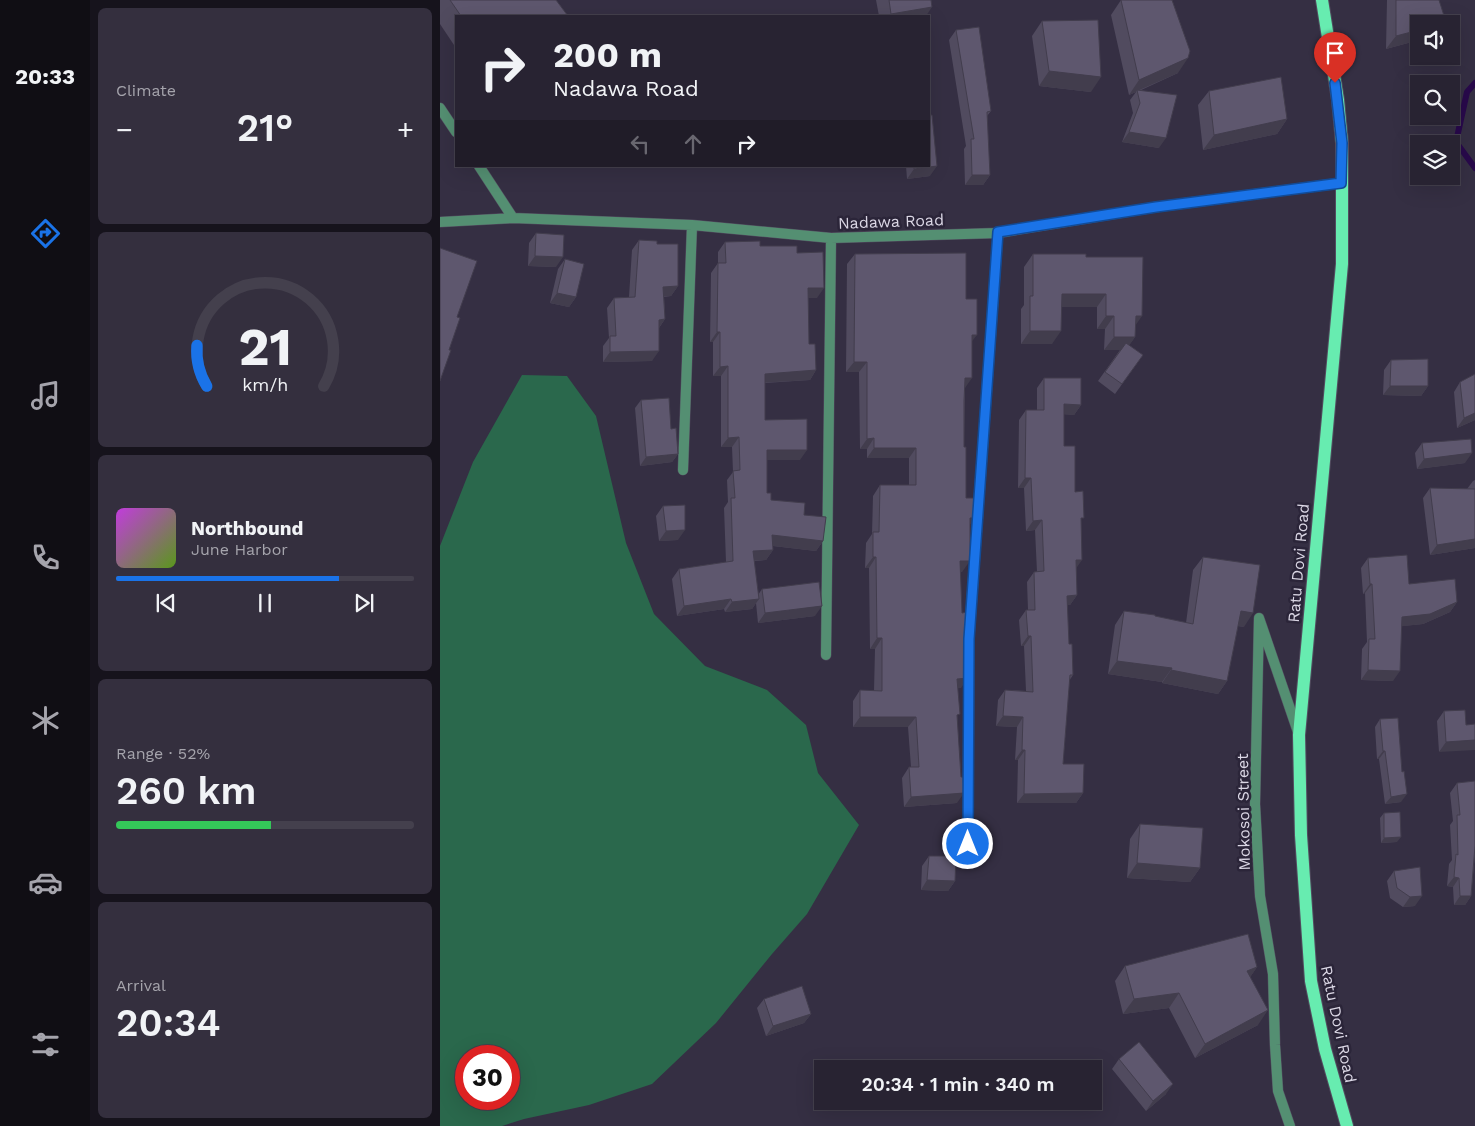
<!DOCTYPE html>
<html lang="en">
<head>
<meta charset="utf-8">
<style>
	body { margin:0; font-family:"Work Sans",sans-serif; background:#342f3e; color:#f1f3f6; height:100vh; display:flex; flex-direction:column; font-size:19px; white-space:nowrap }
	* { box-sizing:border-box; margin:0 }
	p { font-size:16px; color:#a5a4ac }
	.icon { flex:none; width:28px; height:28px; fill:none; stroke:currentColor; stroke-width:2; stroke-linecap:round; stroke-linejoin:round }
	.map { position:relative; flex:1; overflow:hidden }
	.drawer { display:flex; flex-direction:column; gap:8px; padding:8px; background:#16131c; width:350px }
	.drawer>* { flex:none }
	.banner { position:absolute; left:15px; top:15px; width:475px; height:152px; border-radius:0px; box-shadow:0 5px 20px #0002,0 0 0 1px #44404d; background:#282332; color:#f1f3f6; overflow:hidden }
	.buttons { position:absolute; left:970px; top:15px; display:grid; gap:10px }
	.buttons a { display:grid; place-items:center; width:50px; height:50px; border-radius:0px; background:#282332; box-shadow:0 5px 20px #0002,0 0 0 1px #44404d; font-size:25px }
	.speed { position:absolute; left:15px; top:1045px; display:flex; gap:10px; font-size:25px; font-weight:700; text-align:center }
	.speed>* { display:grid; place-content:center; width:65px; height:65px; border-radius:50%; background:#282332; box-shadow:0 5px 20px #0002,0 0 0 1px #44404d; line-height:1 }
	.speed .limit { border:8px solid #d22; background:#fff; color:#111 }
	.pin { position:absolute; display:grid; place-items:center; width:42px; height:42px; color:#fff; margin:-51px -21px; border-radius:50% 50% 50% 0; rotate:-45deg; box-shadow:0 0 5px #0007 }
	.pin .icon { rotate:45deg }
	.me { position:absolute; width:55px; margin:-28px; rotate:0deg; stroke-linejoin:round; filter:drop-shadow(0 0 4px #0008) }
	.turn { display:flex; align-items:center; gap:18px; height:105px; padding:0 15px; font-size:22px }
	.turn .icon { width:65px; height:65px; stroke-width:2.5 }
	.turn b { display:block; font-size:35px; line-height:42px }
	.lanes { display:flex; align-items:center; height:48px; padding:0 15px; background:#0003; justify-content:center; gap:25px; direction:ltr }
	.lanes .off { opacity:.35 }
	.big { font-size:38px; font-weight:600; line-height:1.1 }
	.drawer .tile { flex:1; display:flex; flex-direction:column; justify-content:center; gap:8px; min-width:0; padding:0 18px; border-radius:8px; background:#342f3e }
	.drawer .dial { align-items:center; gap:0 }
	.dial svg { height:130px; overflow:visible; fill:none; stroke:#44404d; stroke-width:7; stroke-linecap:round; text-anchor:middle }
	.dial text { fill:#f1f3f6; stroke:none }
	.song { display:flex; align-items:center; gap:15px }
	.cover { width:60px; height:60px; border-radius:8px; background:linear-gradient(135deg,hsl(290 70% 55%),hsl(90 70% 35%)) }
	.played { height:5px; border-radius:2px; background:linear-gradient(90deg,#1a73e8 75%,#44404d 75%) }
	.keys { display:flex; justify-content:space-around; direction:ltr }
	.heat { display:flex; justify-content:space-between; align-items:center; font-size:28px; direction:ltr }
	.charge { height:8px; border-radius:4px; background:linear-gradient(90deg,#34c759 52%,#44404d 0) }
	.trip { position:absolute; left:374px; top:1060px; width:288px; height:50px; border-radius:0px; background:#282332; box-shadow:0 5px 20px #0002,0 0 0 1px #44404d; font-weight:600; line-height:50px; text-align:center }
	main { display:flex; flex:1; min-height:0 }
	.menu { display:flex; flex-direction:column; width:90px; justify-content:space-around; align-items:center; background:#100e14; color:#a5a4ac }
	.menu .icon { width:35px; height:35px }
	.menu .current { color:#1a73e8 }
	.menu b { font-size:22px; color:#f1f3f6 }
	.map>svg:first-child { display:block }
	.green { fill:#2a684c; fill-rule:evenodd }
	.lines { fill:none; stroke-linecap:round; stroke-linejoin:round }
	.stream { stroke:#28094b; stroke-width:6 }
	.street-casing { stroke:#534d60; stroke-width:11 }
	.primary-casing { stroke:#534d60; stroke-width:14 }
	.street { stroke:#548f72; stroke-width:10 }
	.primary { stroke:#67ecb0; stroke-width:12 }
	.wall { fill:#514b5f }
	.shaded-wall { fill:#423d4d }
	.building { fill:#5e576e; stroke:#423d4d }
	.route-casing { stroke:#114b97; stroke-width:12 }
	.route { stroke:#1a73e8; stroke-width:9 }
	.labels { text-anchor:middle; stroke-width:5; stroke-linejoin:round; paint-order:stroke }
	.street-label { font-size:16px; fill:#dbd7e5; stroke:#2b2539 }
</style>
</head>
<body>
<main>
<nav class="menu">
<b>20:33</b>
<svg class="icon current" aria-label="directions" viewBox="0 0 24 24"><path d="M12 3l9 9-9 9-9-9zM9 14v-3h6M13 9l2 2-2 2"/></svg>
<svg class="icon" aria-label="music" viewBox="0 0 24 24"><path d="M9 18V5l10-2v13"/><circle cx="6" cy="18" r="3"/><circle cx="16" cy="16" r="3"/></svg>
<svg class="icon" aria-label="phone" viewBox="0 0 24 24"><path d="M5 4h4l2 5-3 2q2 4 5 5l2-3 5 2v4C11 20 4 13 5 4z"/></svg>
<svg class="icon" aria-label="climate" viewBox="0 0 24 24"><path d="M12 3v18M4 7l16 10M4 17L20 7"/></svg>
<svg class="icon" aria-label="car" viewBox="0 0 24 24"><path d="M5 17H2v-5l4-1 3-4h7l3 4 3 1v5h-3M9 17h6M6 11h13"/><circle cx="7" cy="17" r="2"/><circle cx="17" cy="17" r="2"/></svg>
<svg class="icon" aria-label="filters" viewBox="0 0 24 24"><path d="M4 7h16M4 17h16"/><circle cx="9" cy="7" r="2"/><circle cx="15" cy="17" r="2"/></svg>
</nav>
<section class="drawer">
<div class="tile"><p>Climate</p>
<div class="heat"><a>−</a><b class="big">21°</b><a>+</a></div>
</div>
<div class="tile dial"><svg viewBox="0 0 100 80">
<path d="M14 69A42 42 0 1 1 86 69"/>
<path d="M14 69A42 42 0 0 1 8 44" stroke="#1a73e8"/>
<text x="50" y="56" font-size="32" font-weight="700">21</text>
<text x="50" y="72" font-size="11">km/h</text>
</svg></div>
<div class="tile">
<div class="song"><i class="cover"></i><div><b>Northbound</b><p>June Harbor</p></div></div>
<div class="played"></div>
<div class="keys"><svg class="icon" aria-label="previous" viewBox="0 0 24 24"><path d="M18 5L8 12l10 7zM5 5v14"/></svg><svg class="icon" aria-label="pause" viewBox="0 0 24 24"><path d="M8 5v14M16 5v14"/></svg><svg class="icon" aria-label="next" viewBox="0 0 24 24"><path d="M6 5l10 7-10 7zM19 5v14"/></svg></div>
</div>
<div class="tile"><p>Range · 52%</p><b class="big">260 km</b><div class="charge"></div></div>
<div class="tile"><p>Arrival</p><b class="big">20:34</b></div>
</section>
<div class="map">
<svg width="1035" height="1126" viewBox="0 0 1035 1126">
	<rect width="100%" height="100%" fill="#352f43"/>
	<!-- green -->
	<path class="green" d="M82 375 127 376 156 416 186 543 214 614 265 666 327 690 366 725 378 773 419 825 367 914 332 954 276 1023 212 1084 149 1105 84 1119 62 1126H0V546L33 462ZM26 1056H69V1099H26Z"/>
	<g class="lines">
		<!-- stream -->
		<path class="stream" d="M1035 83 1027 92 1016 142 1035 168"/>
		<defs>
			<path id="street" d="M0 108 16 132
				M39 166 73 218
				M0 222 73 218 252 225 391 238 558 233 716 207 901 183
				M243 470 252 225
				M386 655 391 238
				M528 844 529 639 558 233
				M850 1126 838 1091 835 1045 833 974 820 896 815 804 819 618 858 732"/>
			<path id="primary" d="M882 0 898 100 902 143V264L859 735 861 835 871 981 885 1049 907 1126"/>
		</defs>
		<!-- street casing -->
		<use href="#street" class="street-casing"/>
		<!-- primary casing -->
		<use href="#primary" class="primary-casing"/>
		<!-- street -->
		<use href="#street" class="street"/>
		<!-- primary -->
		<use href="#primary" class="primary"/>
	</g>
	<!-- wall -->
	<path class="wall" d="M0 0H116L128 16H16V48L0 24Z
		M436 0H491L486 16H439Z
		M681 0 738 73 699 91 719 148 682 142 693 113 690 100 696 92 689 95 671 15Z
		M947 0H999L979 24V40L946 49Z
		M602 21 651 92 599 86 592 36Z
		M516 30 551 111 547 116 550 175 543 185H525L524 149 526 146 509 40Z
		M769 91 847 119 837 134 763 150 758 105Z
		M466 166H489L490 176 467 179Z
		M96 233 116 267 88 266 89 243Z
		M199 240 217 244 238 286 231 296 224 297 225 319 219 328 212 361 163 362V346L169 338 167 308 174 298 189 297 192 250Z
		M285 242 320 246 357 253 377 298H368L369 344 376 370 370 380 325 383V420L360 460H327V493L331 500 364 515 383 541 376 551 333 546V550L326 560 314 561 318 595 322 589 375 616 318 623 316 603 312 609 285 612 284 609 237 616 232 579 239 569 286 562 284 508 288 502 287 480 293 472 292 447H281V376H273V342H270L271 273 278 263V252Z
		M415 254 526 299 532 341 525 388 524 447 526 498 535 518 530 524 522 572H520L522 613 528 635 526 638 521 688H518L517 719V803L464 807 462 778 469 767H471L468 727H413V701L420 690 434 691 435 649H430L429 568H425L426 543 432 534 433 496 440 485H469V458H427V449H420L419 372H406L407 264Z
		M593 254 646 257 695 326V337L689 345 703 355 675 394 658 381 680 350H664L665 329H657V307H621L612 344H581V309L584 305V267Z
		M125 259 136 297 129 307 110 303 118 269Z
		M951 360 988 386 981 396 943 395 944 370Z
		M604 378 641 405 634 415 624 414V446L641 523 636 569 637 595 630 605H627L629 644 633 675 629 681 623 764 643 793 636 803H577L578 760H575L577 727 556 726 558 700 565 690 586 691 584 646H581L579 620 586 610H588L587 582 594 572H597L595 530 586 531 584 488H578L579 420 586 410H597V388Z
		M1020 382 1035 420 1017 428 1014 392Z
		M201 400 231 429 238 454 232 462 200 466 195 408Z
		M982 443 1025 463 977 469 975 453Z
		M1035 480V548L990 555 983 498 990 488 1027 489 1033 481Z
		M223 506 238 540 219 541 216 516Z
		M763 557 804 627 798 626 787 681 778 694 722 683V682L668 674 675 625 684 611 746 623 753 570Z
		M928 558 969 584 1017 602 1010 612 983 624 962 626 953 681 921 680 922 649 927 642 925 593 923 594 921 568Z
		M1004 711 1026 725 999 752 997 721Z
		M940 719 962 772 961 802 945 804 939 759H937L935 727Z
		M1035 781V853L1031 896 1025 905H1014L1013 887 1007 886 1009 864 1012 860 1010 825 1013 821 1010 793 1017 783Z
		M944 813 957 842 941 843 940 818Z
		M700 824 760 868 750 882 687 878 690 839Z
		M489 856 515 881 508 891 481 890 482 866Z
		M954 871 975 906 963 907 950 898 947 881Z
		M685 966 817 967 810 977 818 1025 755 1058 729 1008 683 1014 675 981Z
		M324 999 371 1014 364 1023 326 1036 317 1008Z
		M679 1059 726 1094 706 1111 672 1069Z"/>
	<!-- shaded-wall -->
	<path class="shaded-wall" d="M492 7 486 16H449L451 14Z
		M979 30V40L946 49 956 36Z
		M748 58 738 73 697 91V90L696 92 689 95 699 80Z
		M609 71 661 77 651 92 599 86Z
		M847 119 837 134 763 150 774 135Z
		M689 132 726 138 719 148 682 142Z
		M497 166 490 176 467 179 474 169Z
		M532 175H550L543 185H525Z
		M95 256 123 257 116 267 88 266Z
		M238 286 231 296 216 297 223 287Z
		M368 288H384L377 298H361Z
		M117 293 136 297 129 307 110 303Z
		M622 294H666L657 307H612Z
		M666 316H674L665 329H657Z
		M696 316H702L693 329Z
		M225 319 218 329 219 320Z
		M590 331H621L612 344H581Z
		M277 332H280L273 342H270Z
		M532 335H537L529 345Z
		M674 337H695L686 350H664Z
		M219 351 212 361 163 362 170 352Z
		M414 362H427L419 372H406Z
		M288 366 281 376H273L280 367Z
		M376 370 370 380 318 383 325 374Z
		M525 378H532L525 388Z
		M950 386H988L981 396 943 395Z
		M624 404 641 405 634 415 617 414Z
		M1035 413V420L1017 428 1024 418Z
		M299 437 292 447H281L288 438Z
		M434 438 427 449H420L427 439Z
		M434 448H476L469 458H427Z
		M327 450H367L360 460H320Z
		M1032 453 1025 463 977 469 984 459Z
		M238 454 232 462 200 466 206 457Z
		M585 478H591L584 488H578Z
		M530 518H535L527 528Z
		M602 520 595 530 586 531 593 521Z
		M245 530 238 540 219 541 226 531Z
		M332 535 383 541 376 551 325 545Z
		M1035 539V548L990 555 997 545Z
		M333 550 326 560 306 561 313 551Z
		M433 557H436L429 568H425Z
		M636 560H642L635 570Z
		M520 561H530L522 572H512Z
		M930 584H932L925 593 923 594Z
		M637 595 630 605H620L627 596Z
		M291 599 284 609 237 616 244 606Z
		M319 599 312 609 285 612 292 602Z
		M1017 602 1010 612 983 624 955 627 962 617Z
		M382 606 375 616 318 623 325 613Z
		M801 611 813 613 804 627 792 625Z
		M588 636H591L584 646H581Z
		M437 638H442L435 649H430Z
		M677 661 732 668 722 682 668 674Z
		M731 670 787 681 778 694 722 683Z
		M928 670 960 671 953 681 921 680Z
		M528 678 521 688 510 689 517 679Z
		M563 716 583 717 577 727 556 726Z
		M420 717H476L468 727H413Z
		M1035 740V750L999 752 1006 742Z
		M582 750H585L578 760H575Z
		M943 751H945L939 759H937Z
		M524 793 517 803 464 807 471 797Z
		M643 793 636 803H577L584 794Z
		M967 794 961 802 945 804 951 797Z
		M961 837 957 842 941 843 944 838Z
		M697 863 760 868 750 882 687 878Z
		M1014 877 1019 878 1013 887 1007 886Z
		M487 880 515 881 508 891 481 890Z
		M982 896 975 906 963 907 970 897Z
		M1020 896H1031L1025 905H1014Z
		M817 967 807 982V971Z
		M739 993 729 1008 683 1014 694 999Z
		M828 1010 818 1025 755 1058 765 1044Z
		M371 1014 364 1023 326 1036 333 1026Z
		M733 1084 726 1094 706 1111 713 1101Z"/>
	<!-- building -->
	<path class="building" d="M10 0H116L128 16H21Z
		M449 0H491L492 7 451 14Z
		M681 0H732L750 51 748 58 699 80Z
		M956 0H999L1006 22 1000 24H979V30L956 36Z
		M658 20 661 77 609 71 602 21Z
		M539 27 551 111 547 112 550 175H532L531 139H534L516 30Z
		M841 77 847 119 774 135 769 91Z
		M697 90 737 95 726 138 689 132 700 103Z
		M489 115H492L497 166 474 169V166H489Z
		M96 233 124 235 123 257 95 256Z
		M199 240 217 241V244H238V286L223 287 225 319 219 320V351L170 352V336H176L174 298 195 297Z
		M320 241V246H357V253L383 252 384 288H368L369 344H375L376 370 325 374V420L367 419V450H327V493H331V500L365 503 364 515 386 517 383 541 332 535 333 550 313 551 319 599 292 602 291 599 244 606 239 569 293 561 291 498H295L293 471 300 470 299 437 288 438V366L280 367V332H277L278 263H286L285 242Z
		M0 248 37 261 17 317 20 318 9 350H11L0 381Z
		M526 253V299H537V335H532V378H525L524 401V447H526V498H535V518H530V561H520L522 613 527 612 528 635H526L528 678 517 679 520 714 517 715 521 777H523L524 793 471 797 469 767H479L476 717H420V690L442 691V638H437L436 557H433V532H439L440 485H476V448H434V438L427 439V362H414L415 254Z
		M593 254H646V257H703L702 316H696L695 337H674V316H666V294H622L621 331H590V296H593Z
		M125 259 144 264 136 297 117 293Z
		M686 343 703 355 682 384 665 372Z
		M988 359V386H950L951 360Z
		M1035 374V413L1024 418 1020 382Z
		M604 378H641V405L624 404V446H635V492L643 491 644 518H641L642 560H636L637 595 627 596 629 644H632L633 675H630L623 764H644L643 793 584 794 585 750H582L583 717 563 716 565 690 593 692 591 636H588L586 610H595L594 572 604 571 602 520 593 521 591 478H585L586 410H604Z
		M229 398 231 429 236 428 238 454 206 457 201 400Z
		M1031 439 1032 453 984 459 982 443Z
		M990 488 1035 489V539L997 545Z
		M245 505V530L226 531 223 506Z
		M967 555 969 584 1015 579 1017 602 990 614 962 617 960 671 928 670 929 639H935L932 584H930L928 558Z
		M763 557 820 565 813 613 801 611 787 681 731 670 732 668 677 661 684 611 715 615V616L753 624Z
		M379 582 382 606 325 613 322 589Z
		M1025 710 1026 725 1035 724V740L1006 742 1004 711Z
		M958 718 962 772 964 771 967 794 951 797 945 751H943L940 719Z
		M1035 781V846L1031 896H1020L1019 878 1014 877 1016 854 1018 855 1017 815H1020L1017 783Z
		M960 812 961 837 944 838V813Z
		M700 824 763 828 760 868 697 863Z
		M489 856H516L515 881 487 880Z
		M980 867 982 896 970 897 957 888 954 871Z
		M808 934 817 967 807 971 828 1010 765 1044 739 993 694 999 685 966Z
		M362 986 371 1014 333 1026 324 999Z
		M699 1042 733 1084 713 1101 679 1059Z"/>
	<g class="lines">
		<defs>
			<path id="route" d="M528 844 529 639 558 232 716 207 901 183 902 143 895 83"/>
		</defs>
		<!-- route casing -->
		<use href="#route" class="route-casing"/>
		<!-- route -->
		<use href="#route" class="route"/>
	</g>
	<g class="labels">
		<!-- street labels -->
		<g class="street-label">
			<text transform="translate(451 221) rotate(-2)" y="6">Nadawa Road</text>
			<text transform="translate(858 563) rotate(-85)" y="6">Ratu Dovi Road</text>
			<text transform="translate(803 812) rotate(-91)" y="6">Mokosoi Street</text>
			<text transform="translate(899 1024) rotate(78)" y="6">Ratu Dovi Road</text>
		</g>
	</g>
</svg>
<div class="buttons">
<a><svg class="icon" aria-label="sound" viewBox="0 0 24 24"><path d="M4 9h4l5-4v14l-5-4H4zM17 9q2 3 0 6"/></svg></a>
<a><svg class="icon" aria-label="search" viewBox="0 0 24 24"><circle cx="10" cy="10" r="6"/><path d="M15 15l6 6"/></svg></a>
<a><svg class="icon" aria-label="layers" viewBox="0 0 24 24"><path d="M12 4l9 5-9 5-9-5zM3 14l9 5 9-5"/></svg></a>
</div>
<div class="speed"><div class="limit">30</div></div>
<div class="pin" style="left:895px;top:83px;background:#d93025"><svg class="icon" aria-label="arrive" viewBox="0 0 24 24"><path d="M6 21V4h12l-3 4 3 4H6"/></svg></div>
<svg class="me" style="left:528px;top:844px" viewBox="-20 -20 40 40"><circle r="17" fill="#1a73e8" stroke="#fff" stroke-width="3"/><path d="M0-11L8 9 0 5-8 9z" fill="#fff"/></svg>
<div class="trip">20:34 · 1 min · 340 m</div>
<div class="banner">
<div class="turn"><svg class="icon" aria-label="right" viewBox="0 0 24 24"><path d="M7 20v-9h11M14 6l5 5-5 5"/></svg><div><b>200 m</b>Nadawa Road</div></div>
<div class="lanes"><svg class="icon off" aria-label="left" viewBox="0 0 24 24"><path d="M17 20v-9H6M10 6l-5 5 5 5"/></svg><svg class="icon off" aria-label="ahead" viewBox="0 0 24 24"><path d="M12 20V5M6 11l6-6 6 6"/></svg><svg class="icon" aria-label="right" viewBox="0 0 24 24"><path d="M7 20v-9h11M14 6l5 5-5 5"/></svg></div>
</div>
</div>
</main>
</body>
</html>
